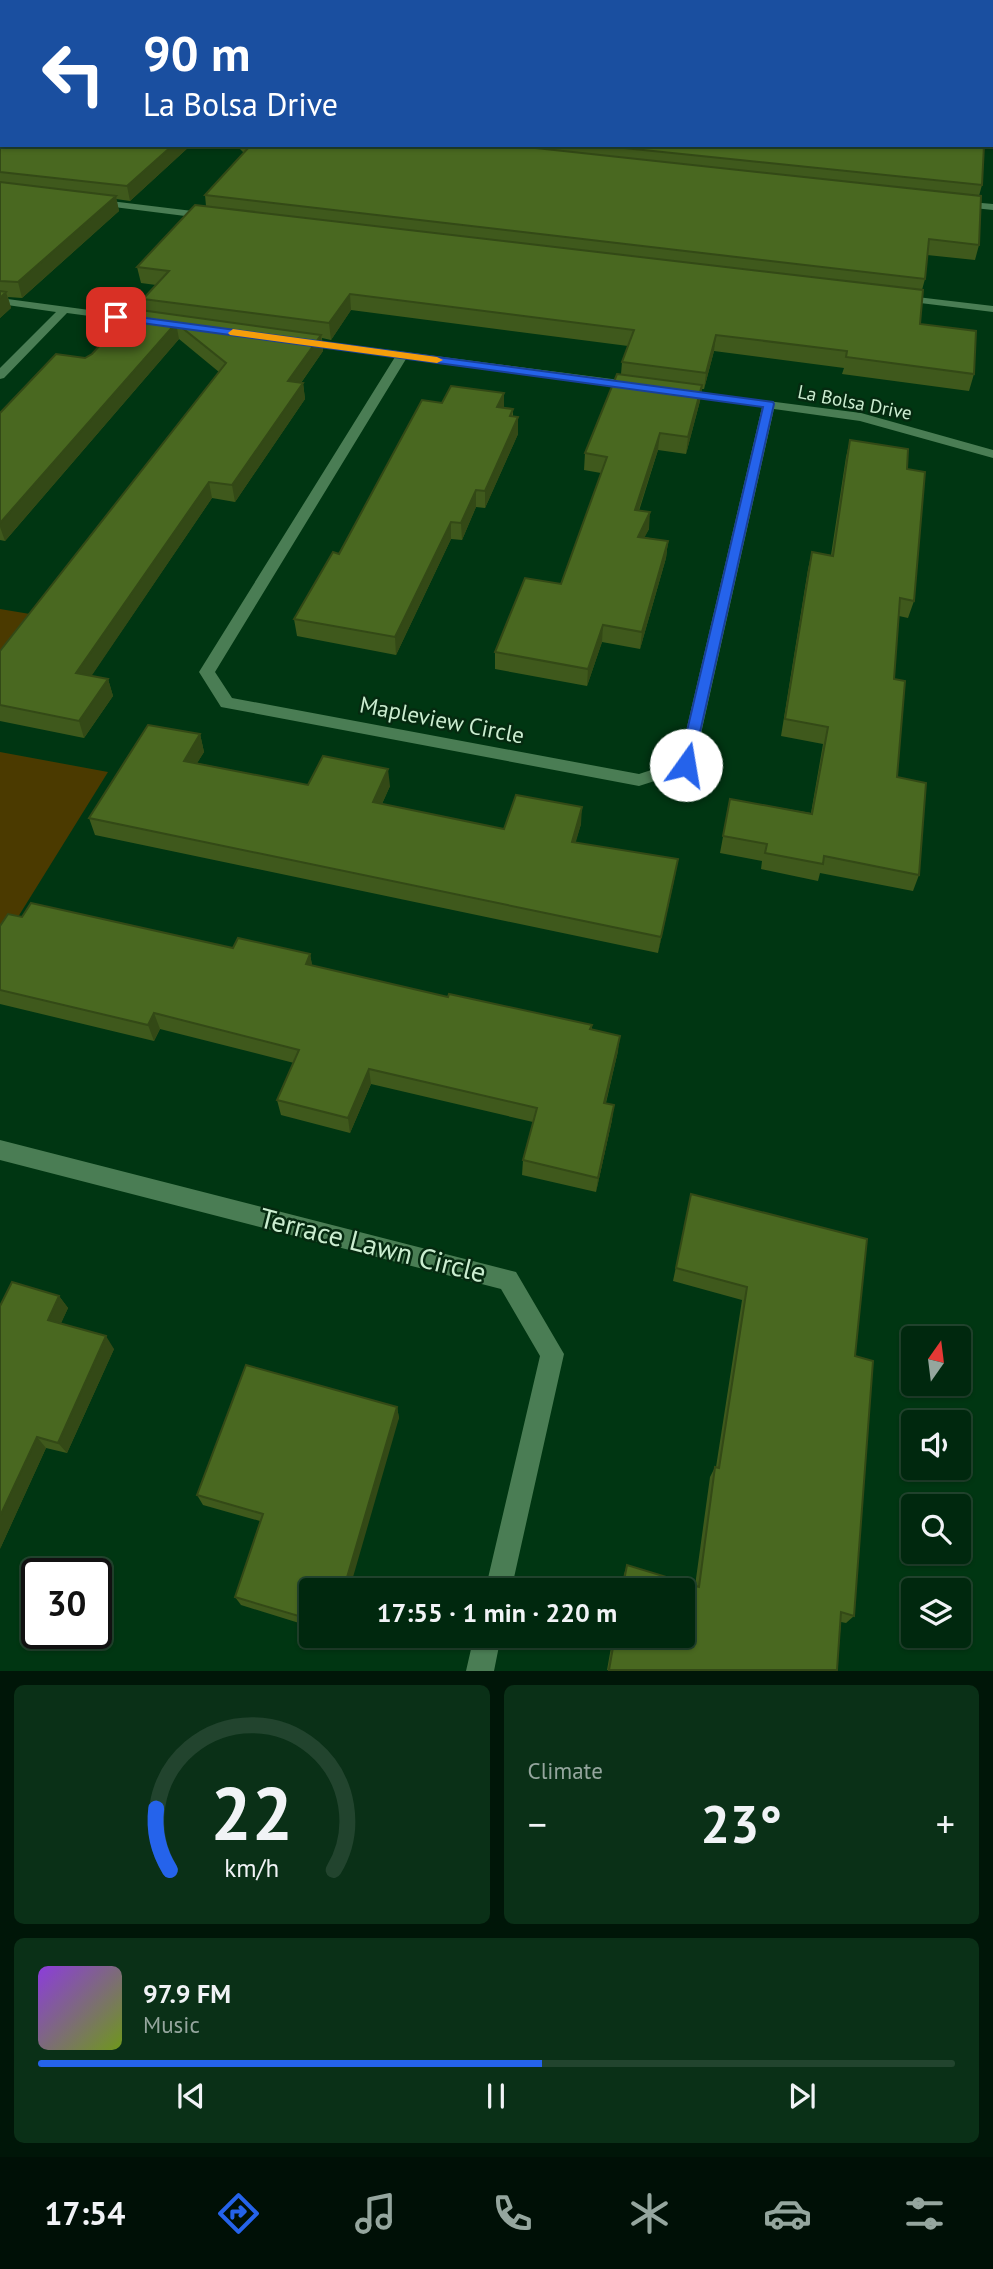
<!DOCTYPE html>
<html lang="en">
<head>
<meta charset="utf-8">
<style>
	body { margin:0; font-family:"PT Sans",sans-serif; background:#0a3017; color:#f1f3f6; height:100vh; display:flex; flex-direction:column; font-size:26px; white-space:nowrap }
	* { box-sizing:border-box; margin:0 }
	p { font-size:23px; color:#95a69e }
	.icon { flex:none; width:38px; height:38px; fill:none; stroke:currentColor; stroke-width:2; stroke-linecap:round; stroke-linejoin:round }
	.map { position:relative; height:1671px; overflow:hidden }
	.panel { display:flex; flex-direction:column; gap:14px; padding:14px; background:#001608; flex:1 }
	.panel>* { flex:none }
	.hud { position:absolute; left:0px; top:0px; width:994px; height:147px; box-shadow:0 2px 5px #0004,0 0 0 2px #22442e; background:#1a4fa0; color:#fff; overflow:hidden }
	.needle { width:46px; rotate:14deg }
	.buttons { position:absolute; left:901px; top:1326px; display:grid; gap:14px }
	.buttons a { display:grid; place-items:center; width:70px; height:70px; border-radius:7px; background:#00280e; box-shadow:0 2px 5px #0004,0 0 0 2px #22442e; font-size:35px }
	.speed { position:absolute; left:21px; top:1558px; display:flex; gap:14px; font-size:35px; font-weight:700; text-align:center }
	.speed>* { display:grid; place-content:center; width:91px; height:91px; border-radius:50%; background:#00280e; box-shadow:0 2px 5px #0004,0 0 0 2px #22442e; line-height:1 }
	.speed .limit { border:4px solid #111; border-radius:10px; background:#fff; color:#111 }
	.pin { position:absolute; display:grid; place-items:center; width:60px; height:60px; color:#fff; margin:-30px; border-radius:14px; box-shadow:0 4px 10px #0006 }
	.me { position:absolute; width:77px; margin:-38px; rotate:13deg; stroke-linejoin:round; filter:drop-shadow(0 0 5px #0008) }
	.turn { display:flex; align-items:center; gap:24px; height:147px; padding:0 28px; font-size:32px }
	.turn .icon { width:91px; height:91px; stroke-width:2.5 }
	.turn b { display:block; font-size:49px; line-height:60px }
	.big { font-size:52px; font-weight:700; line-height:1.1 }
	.panel .widget { flex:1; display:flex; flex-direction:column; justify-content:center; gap:10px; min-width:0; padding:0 24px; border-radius:10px; background:#0a3017 }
	.panel .dial { align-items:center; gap:0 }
	.dial svg { height:182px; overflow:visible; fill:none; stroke:#22442e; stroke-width:7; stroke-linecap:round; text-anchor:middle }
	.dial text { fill:#f1f3f6; stroke:none }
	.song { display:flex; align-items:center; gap:21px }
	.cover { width:84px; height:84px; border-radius:10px; background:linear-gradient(135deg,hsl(270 70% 55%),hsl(80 70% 35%)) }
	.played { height:7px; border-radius:4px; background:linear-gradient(90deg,#2563eb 55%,#22442e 55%) }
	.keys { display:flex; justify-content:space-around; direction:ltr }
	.heat { display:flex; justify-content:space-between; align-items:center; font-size:38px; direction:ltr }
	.panel .tiles { flex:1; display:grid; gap:14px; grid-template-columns:1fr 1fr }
	.widget:last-child { grid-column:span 2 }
	.trip { position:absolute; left:299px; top:1578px; width:396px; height:70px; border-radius:7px; background:#00280e; box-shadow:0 2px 5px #0004,0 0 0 2px #22442e; font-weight:700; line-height:70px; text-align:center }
	.menu { display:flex; height:112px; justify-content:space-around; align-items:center; background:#001006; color:#95a69e }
	.menu .icon { width:49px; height:49px }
	.menu .on { color:#2563eb }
	.menu b { font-size:32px; color:#f1f3f6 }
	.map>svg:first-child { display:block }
	.green { fill:#4b3a00 }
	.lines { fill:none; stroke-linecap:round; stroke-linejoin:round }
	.minor { fill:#4a7d54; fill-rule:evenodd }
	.wall { fill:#3f591c }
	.shaded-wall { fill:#334916 }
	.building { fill:#496820; stroke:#334916; stroke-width:2 }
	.route { fill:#2563eb; stroke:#184099; stroke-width:2 }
	.slow { fill:#f59e0b }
	.labels { text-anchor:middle; stroke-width:5; stroke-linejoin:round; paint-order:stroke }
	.far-street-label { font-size:19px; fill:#cbedd0; stroke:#052a10 }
	.street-label { font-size:23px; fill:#cbedd0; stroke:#052a10 }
	.near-street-label { font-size:28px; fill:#cbedd0; stroke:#052a10 }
</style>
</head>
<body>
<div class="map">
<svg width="993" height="1671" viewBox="0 0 993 1671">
	<rect width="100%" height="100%" fill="#003612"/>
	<!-- green -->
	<path class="green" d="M0 609 60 619 0 701Z
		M0 752 108 772 0 946Z"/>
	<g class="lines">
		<!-- minor -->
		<path class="minor" d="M970 0H993V4L992 2Z
			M992 61H993V67H992Z
			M992 124H993V130H992Z
			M94 199 209 213 214 216 209 219 90 204V200Z
			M959 201 993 204V210L955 206V202Z
			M900 295 993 306V312L896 300V296Z
			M0 298 149 318 155 321 149 324 67 313 4 378 0 379V368L56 312 0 304Z
			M298 338 635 382 641 386 635 390 406 359 215 672 232 698 639 774 679 761 762 407 680 396 674 392 676 389 861 413 993 450V458L860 421 774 409 694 765 692 769 639 786 221 707 199 672 395 357 294 343V339Z
			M0 1140 516 1272 564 1354 511 1591H485L540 1356 501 1289 0 1160Z
			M474 1636H501L494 1671H466Z"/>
	</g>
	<!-- wall -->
	<path class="wall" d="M0 0 2 2V145H191L130 201 116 199 119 211 22 298 8 297 11 308 0 318Z
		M236 145H984L982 185 979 196V245L975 260 927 255 925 279 922 290 920 324 974 374 969 391 842 374 844 368 714 351 704 389H702L700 401 686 454 658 450 639 511 649 529 644 537 668 541 666 558 640 649 602 642 587 686 495 669V652L561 584 601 473 584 470 585 453 621 374 622 362 628 346 351 310 331 340 322 338 323 351 301 383H303L305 399 235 502 212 498 91 676 108 679 113 696 84 738 0 721V651L219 372 179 339 5 541 0 540V413L85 358 92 354 145 311 143 299 156 285 141 283 137 267 206 206 205 195 244 153Z
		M442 403 513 409V416L518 434 485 508 476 507 462 540 451 539 396 655 297 636 294 619Z
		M850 440 907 469 914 601 908 618 899 616 894 679 897 777 919 875 913 891 820 873 818 881 761 869 762 861 720 853 730 799 811 813 823 744 781 736 808 569 812 552 831 555 846 457Z
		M200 734 204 752 197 763 308 785 390 786 382 804 504 829 581 824 575 843 678 859 658 953 95 835 89 818Z
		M22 917 233 948 310 954 312 965 448 997 592 1025V1030L618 1051 606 1103 612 1120 596 1192 522 1175 523 1160 533 1122 371 1084 350 1133 281 1115 277 1100 294 1063 160 1029 154 1041 0 1004V926Z
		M691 1194 855 1356 854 1616 846 1623 841 1622 837 1670H607L613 1636H682V1591H621L624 1574 627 1565 695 1586 710 1477 715 1467H716L742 1300 673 1281Z
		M59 1296 68 1308 61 1323 114 1349 67 1453 46 1448 0 1549Z
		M397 1407 399 1418 312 1591V1627L241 1605 235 1597 260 1521 203 1505 197 1495Z"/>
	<!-- shaded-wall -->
	<path class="shaded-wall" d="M173 145H191L130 201 127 186Z
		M116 196 119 211 22 298 18 282Z
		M6 292 11 308 0 318V298Z
		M350 294 351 310 331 340 329 323Z
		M176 323 179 339 5 541 0 527V523Z
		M321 335 323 351 291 397 288 381Z
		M716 335 714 351 704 389 706 373Z
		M303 383 305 399 235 502 232 485Z
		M702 385 700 401 686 454 688 437Z
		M504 393V409L497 407Z
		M518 417V434L485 508V491Z
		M660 433 658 450 633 527 635 510Z
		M209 482 212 498 82 690 76 673Z
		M476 490V507L462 540 461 523Z
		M650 512 649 529 636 554 638 537Z
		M451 522V539L396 655 395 637Z
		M668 541 666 558 640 649 642 632Z
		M603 625 602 642 587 686 588 669Z
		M108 679 113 696 84 738 79 721Z
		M200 734 204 752 188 778 184 761Z
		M388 769 390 786 375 819 373 802Z
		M582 807 581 824 571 859 572 842Z
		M678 859 675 876 658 953 661 937Z
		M310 954 313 971 306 964Z
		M154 1013 160 1029 154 1041 148 1025Z
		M620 1036 618 1051 602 1118 604 1103Z
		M369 1069 371 1084 350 1133 348 1118Z
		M614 1105 612 1120 596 1192 598 1178Z
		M59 1296 68 1308 57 1332 48 1320Z
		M106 1336 114 1349 67 1453 58 1443Z
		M397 1407 399 1418 349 1591H343Z
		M37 1437 46 1448 0 1549V1516Z"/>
	<!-- building -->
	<path class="building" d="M0 0H986V2H2V145H173L127 186 0 172Z
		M249 145H507L981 196 979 245 929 239 925 279 205 195 250 146Z
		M595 145H984L982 185Z
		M0 182 116 196 18 282 0 281Z
		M195 205 923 290 920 324 976 331 974 374 846 357 847 351 716 335 706 373 622 362 634 330 350 294 329 323 143 299 169 271 137 267Z
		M0 291 6 292 0 298Z
		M133 309 321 335 288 381 303 383 232 485 209 482 76 673 108 679 79 721 0 705V651L226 363 176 323 0 523V413L56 354 85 358 92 354Z
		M617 374 702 385 688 437 660 433 635 510 650 512 638 537 668 541 642 632 603 625 588 669 495 652 525 578 561 584 607 457 585 453Z
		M451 386 504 393 497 407 513 409 510 416 518 417 485 491 476 490 461 523 451 522 395 637 294 619 333 552 339 554 422 400 442 403Z
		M850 440 908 449 907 469 925 472 914 601 900 598 894 679 905 681 897 777 926 783 919 875 824 856 823 864 765 853 767 844 723 836 730 799 812 814 828 727 785 719 812 552 833 556Z
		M148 725 200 734 184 761 308 785 323 756 388 769 373 802 504 829 516 795 582 807 572 842 678 859 661 937 89 818Z
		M31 903 233 948 238 938 310 954 306 964 448 997 449 994 592 1025 590 1029 620 1036 604 1103 614 1105 598 1178 523 1160 537 1108 369 1069 348 1118 277 1100 299 1050 154 1013 148 1025 0 990V926L8 914 22 917Z
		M691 1194 867 1239 855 1356 873 1361 854 1616 841 1612 837 1670H609L615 1636H682V1591H622L627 1565 699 1587 715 1467 719 1468 747 1287 676 1268Z
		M12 1282 59 1296 48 1320 106 1336 58 1443 37 1437 0 1516V1306Z
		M246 1365 397 1407 343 1591H312V1620L235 1597 263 1514 197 1495Z"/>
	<!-- route -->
	<path class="route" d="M116 314 773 402 774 404 692 768 686 770 679 765 763 407 112 319 111 317Z"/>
	<!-- slow -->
	<path class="slow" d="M233 329 437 357 443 360 437 363 230 335 228 333Z"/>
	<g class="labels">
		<!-- far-street labels -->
		<g class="far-street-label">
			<text transform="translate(855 402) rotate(11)" y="7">La Bolsa Drive</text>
		</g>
		<!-- street labels -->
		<g class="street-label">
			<text transform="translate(442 720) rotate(11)" y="8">Mapleview Circle</text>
		</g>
		<!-- near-street labels -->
		<g class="near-street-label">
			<text transform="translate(373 1245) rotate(14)" y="10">Terrace Lawn Circle</text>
		</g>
	</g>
</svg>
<div class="buttons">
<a><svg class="needle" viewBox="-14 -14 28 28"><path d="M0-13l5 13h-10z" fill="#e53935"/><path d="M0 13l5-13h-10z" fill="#95a69e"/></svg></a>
<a><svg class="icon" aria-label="sound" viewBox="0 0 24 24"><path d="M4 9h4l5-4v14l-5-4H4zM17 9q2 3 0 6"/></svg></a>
<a><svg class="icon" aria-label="search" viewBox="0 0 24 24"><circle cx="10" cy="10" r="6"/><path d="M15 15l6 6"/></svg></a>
<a><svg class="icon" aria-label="layers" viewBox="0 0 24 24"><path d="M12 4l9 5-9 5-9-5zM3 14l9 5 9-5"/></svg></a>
</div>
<div class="speed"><div class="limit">30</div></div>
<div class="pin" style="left:116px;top:317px;background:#d93025"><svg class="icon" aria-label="arrive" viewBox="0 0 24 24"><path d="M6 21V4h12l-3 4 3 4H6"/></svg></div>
<svg class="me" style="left:686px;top:765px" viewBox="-20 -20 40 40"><circle r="19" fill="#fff"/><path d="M0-13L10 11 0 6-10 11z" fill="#2563eb"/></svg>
<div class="trip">17:55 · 1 min · 220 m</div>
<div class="hud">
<div class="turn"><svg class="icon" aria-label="left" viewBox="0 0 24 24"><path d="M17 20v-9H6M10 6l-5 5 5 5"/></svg><div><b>90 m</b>La Bolsa Drive</div></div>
</div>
</div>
<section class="panel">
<div class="tiles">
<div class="widget dial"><svg viewBox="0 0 100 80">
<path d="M14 69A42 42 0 1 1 86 69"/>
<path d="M14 69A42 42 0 0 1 8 42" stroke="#2563eb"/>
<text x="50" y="56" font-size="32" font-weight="700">22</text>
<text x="50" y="72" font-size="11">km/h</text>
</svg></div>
<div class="widget"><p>Climate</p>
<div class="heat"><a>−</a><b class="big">23°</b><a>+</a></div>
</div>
<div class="widget">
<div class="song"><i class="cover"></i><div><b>97.9 FM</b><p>Music</p></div></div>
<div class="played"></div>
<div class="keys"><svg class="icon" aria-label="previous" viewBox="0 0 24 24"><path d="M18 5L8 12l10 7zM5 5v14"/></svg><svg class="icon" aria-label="pause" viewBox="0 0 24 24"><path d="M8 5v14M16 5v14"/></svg><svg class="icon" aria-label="next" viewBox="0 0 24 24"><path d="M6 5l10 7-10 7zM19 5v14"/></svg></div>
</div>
</div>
</section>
<nav class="menu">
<b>17:54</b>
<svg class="icon on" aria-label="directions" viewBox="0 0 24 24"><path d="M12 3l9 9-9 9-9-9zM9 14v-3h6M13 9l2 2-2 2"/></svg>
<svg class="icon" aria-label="music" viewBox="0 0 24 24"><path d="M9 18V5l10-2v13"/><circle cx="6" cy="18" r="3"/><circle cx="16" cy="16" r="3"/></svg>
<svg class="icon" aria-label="phone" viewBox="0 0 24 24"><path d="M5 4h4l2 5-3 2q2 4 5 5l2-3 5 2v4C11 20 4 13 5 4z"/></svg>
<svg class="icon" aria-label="climate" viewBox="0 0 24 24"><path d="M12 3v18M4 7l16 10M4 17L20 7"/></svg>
<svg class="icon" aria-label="car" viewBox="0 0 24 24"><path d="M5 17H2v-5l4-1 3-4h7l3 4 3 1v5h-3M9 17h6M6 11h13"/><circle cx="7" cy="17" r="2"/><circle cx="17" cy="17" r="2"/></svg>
<svg class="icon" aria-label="filters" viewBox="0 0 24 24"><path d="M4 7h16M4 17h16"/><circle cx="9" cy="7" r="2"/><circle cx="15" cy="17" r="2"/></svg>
</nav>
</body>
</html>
